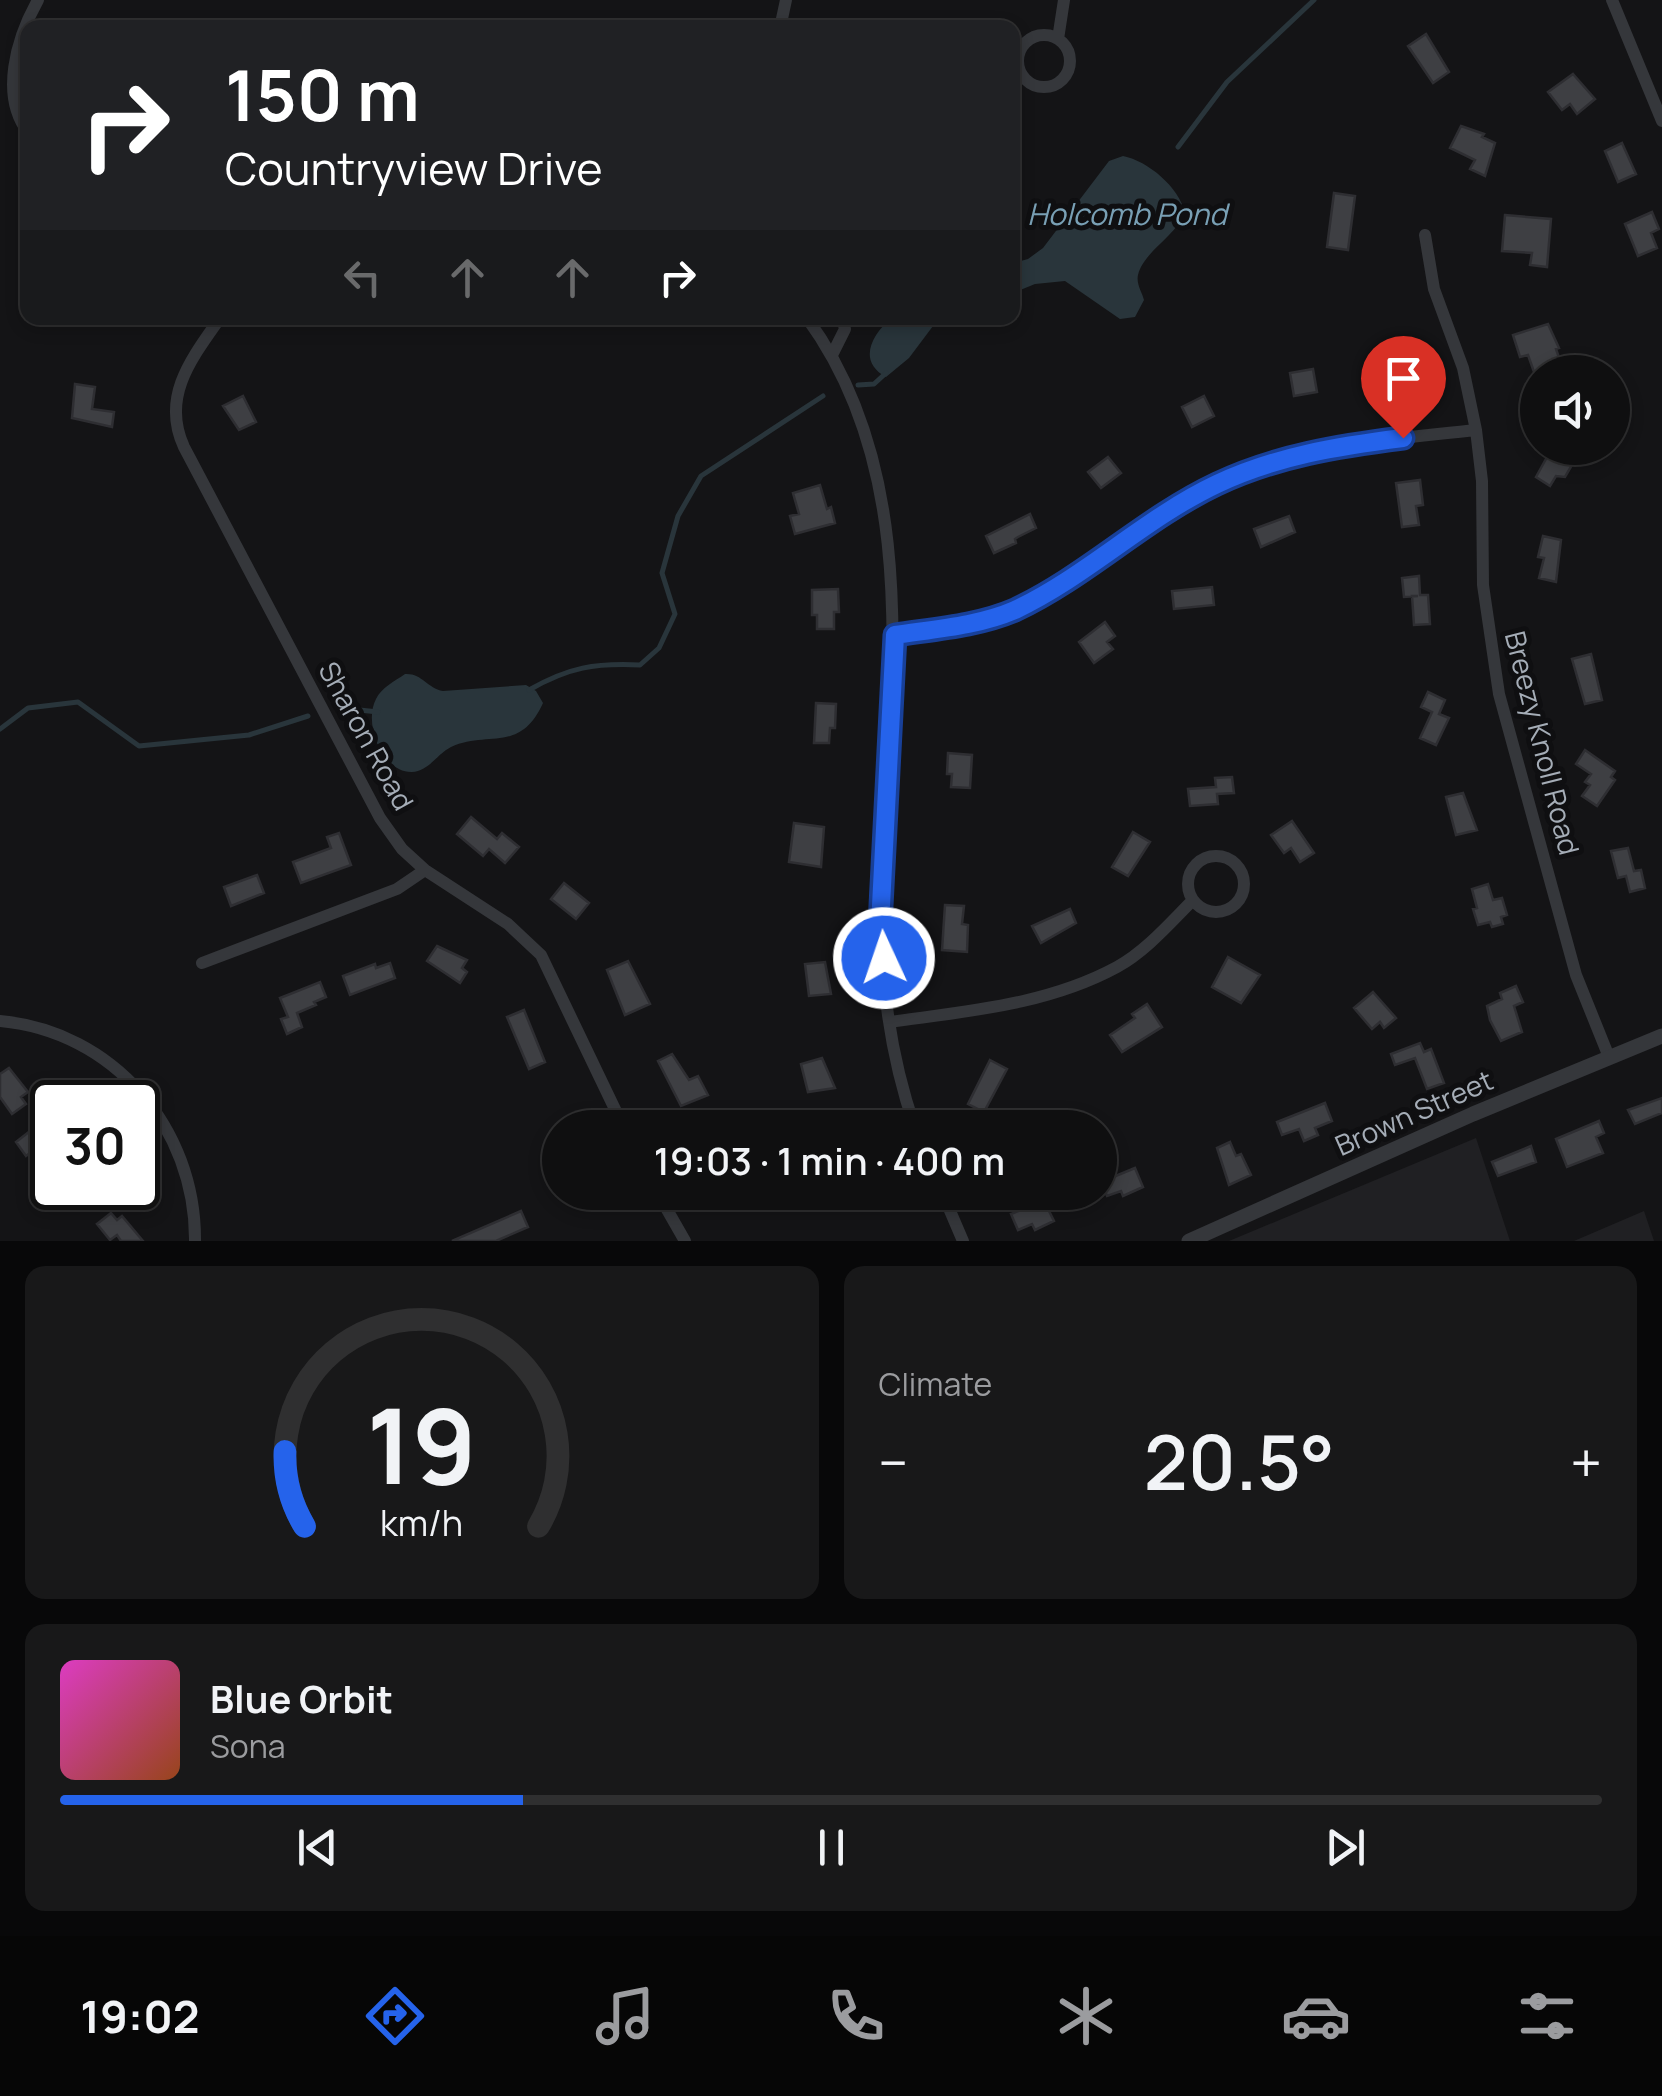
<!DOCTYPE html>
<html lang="en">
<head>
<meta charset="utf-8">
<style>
	body { margin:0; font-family:Manrope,sans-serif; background:#181819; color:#f1f3f6; height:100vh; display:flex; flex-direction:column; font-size:38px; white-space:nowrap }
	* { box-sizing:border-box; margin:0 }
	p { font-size:32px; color:#9b9c9f }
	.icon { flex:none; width:55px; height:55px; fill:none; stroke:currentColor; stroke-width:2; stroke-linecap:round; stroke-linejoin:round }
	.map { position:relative; height:1241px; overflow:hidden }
	.panel { display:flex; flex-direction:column; gap:25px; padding:25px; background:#080809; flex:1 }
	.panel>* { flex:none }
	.hud { position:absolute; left:20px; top:20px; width:1000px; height:305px; border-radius:20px; box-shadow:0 5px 15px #0003,0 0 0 2px #2f2f30; background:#202124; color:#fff; overflow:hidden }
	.controls { position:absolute; left:1520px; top:355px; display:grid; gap:20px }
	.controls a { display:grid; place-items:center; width:110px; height:110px; border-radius:50%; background:#0f0f10; box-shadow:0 5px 15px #0003,0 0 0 2px #2f2f30; font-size:50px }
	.speed { position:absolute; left:30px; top:1080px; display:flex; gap:20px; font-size:50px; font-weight:700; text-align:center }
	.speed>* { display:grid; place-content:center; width:130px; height:130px; border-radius:50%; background:#0f0f10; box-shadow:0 5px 15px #0003,0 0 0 2px #2f2f30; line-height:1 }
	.speed .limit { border:5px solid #111; border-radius:15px; background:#fff; color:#111 }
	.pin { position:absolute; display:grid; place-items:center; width:85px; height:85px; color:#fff; margin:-102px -42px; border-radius:50% 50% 50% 0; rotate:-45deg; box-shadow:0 0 10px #0007 }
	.pin .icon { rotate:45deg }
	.me { position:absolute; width:110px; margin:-55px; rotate:357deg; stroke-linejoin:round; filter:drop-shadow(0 0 8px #0008) }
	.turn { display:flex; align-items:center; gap:35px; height:210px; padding:0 40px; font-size:45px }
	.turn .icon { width:130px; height:130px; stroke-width:2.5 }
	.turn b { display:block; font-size:70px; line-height:85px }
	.lanes { display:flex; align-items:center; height:95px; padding:0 40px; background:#0003; justify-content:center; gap:50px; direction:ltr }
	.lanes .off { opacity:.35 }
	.big { font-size:75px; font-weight:600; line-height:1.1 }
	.panel .card { flex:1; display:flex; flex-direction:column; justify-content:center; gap:15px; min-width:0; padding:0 35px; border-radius:20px; background:#181819 }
	.panel .dial { align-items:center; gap:0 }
	.dial svg { height:260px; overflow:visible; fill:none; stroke:#2f2f30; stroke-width:7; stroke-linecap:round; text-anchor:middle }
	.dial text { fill:#f1f3f6; stroke:none }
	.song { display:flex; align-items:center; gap:30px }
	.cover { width:120px; height:120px; border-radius:15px; background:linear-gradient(135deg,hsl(310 70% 55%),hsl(20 70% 35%)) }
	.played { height:10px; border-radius:5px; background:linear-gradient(90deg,#2563eb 30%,#2f2f30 30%) }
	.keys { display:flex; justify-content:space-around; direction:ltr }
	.heat { display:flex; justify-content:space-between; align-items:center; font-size:55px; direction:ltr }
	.panel .tiles { flex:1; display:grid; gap:25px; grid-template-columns:1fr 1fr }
	.card:last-child { grid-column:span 2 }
	.trip { position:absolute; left:542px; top:1110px; width:575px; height:100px; border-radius:50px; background:#0f0f10; box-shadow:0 5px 15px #0003,0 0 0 2px #2f2f30; font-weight:600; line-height:100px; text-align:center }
	.tab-bar { display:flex; height:160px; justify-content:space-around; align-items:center; background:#060606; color:#9b9c9f }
	.tab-bar .icon { width:70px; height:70px }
	.tab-bar .on { color:#2563eb }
	.tab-bar b { font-size:45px; color:#f1f3f6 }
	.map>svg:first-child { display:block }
	.built { fill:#202023 }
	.water { fill:#29353b }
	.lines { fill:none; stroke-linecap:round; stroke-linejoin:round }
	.stream { stroke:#29353b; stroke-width:5 }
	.building { fill:#3e3f43; stroke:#2e2e32; stroke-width:2.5 }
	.minor { stroke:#35373b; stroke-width:12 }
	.tertiary { stroke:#35373b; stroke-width:15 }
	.route-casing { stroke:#184099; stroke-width:25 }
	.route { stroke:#2563eb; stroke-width:18 }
	.labels { text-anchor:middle; stroke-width:10; stroke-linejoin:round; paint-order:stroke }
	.street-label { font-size:28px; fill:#a5adb7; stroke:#0f0f11 }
	.water-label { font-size:30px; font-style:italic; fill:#79a0b5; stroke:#0f0f11 }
</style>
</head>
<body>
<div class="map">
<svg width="1662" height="1241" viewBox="0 0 1662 1241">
	<rect width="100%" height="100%" fill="#141416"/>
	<!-- built -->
	<path class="built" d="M1476 1138 1510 1241H1229Z
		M1644 1211 1654 1241H1574Z"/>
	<!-- water -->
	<path class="water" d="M1123 156C1148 161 1179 187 1185 213 1175 237 1144 251 1138 275 1136 284 1142 292 1144 300L1135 317 1120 319 1065 281 1035 284 1013 293V263L1028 259 1043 248 1109 161Z
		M891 318H939L909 358 886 377C857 361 872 335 891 318Z
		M405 674C422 673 427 688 443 691L526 685 536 691 543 703C520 754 488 730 451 747 437 754 429 771 412 772 382 773 363 723 376 699 381 688 395 681 405 674Z"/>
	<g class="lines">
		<!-- stream -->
		<path class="stream" d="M1178 147 1227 82 1314 0
			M858 385 874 384 886 373
			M529 690C569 667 595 663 640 665L659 648 675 614 662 573 678 516 701 476 823 396
			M341 708 378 712
			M0 729 28 708 78 702 139 746 249 735 308 716"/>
	</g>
	<!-- building -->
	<path class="building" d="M1426 34 1449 72 1433 83 1408 46Z
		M1573 74 1595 99 1577 114 1570 104 1562 110 1548 92Z
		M1461 126 1484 134 1482 137 1495 143 1485 176 1470 169 1475 160 1450 148Z
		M1622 143 1636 174 1618 182 1605 151Z
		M1334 193 1355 196 1348 250 1327 247Z
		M1652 212 1659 229 1651 233 1657 248 1638 256 1625 224Z
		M1505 215 1551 219 1547 267 1530 265 1532 253 1502 251Z
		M1548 324 1559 348 1556 349 1564 372H1534L1528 355 1520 357 1513 335Z
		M1408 357 1411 378 1375 381 1372 363Z
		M1313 369 1317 392 1294 396 1290 373Z
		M75 384 95 387 92 409 114 412 112 427 72 418Z
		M243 396 256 422 239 430 223 406Z
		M1204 396 1214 416 1192 427 1182 407Z
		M1552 448H1582L1565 477 1556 476 1550 486 1536 477Z
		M1108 457 1121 473 1101 488 1088 472Z
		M1420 480 1423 505 1416 506 1419 525 1402 527 1396 483Z
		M820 485 827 509 831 507 835 523 795 534 790 516 799 514 793 493Z
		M1030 514 1036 528 1018 537 1015 539 1016 543 994 553 986 536Z
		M1289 516 1295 532 1261 547 1254 529Z
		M1543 536 1561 540 1556 582 1539 578 1544 558 1538 557Z
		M1419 576 1420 595H1428L1430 624 1414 625 1412 596H1418L1404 597 1402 578Z
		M1212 587 1214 605 1174 609 1172 591Z
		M838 589 839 612H834V629H817V615H812V590Z
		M1105 622 1115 636 1107 642 1113 649 1094 663 1079 642Z
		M1591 654 1602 700 1585 704 1572 659Z
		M1428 692 1445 700 1439 714 1449 718 1436 745 1420 738 1432 712 1421 707Z
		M816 703 836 704 835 728H830L829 743H814Z
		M1585 750 1615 771 1611 777 1615 780 1597 806 1582 796 1590 785 1585 782 1591 774 1576 764Z
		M948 753 972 755 970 788 951 787 952 774H947Z
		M1232 777 1234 793 1217 794 1218 804 1190 806 1188 789 1216 787 1215 778Z
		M1463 793 1477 830 1456 835 1446 797Z
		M471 817 497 839 502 833 519 847 505 863 489 849 483 856 457 834Z
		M1292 821 1314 853 1300 862 1291 848 1284 853 1271 835Z
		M794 823 824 827 821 867 789 862Z
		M1133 832 1150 842 1128 876 1112 867Z
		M339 833 351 865 301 883 293 862 331 848 327 837Z
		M1628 848 1634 871 1641 870 1645 888 1630 892 1626 876 1618 878 1611 851Z
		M257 875 264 893 231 906 224 887Z
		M564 883 589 903 576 919 551 899Z
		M1488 884 1493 900 1502 898 1507 915 1501 917 1503 924 1492 927 1490 922 1478 925 1473 909 1477 908 1472 889Z
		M945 905 964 906 962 924 968 925 967 952 942 950Z
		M1070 909 1076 923 1041 943 1032 926Z
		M437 946 467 960 462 968 467 972 460 983 427 961Z
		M1228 957 1260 975 1241 1003 1212 987Z
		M628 961 650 1004 625 1015 607 970Z
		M825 962 831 994 809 996 805 964Z
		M390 963 395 978 350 995 343 976 375 964 376 968Z
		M320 982 326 997 314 1002 316 1005 297 1013 302 1027 287 1034 281 1019 288 1017 280 998Z
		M1516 986 1523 1002 1514 1006 1522 1032 1501 1041 1490 1020 1487 1006 1502 999 1500 993Z
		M1373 992 1396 1018 1384 1028 1380 1022 1372 1029 1354 1008Z
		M1147 1004 1162 1027 1122 1052 1110 1035 1135 1018 1132 1014Z
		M524 1010 545 1062 529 1069 507 1017Z
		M1420 1043 1424 1052 1431 1049 1444 1083 1427 1089 1415 1058 1395 1065 1391 1054Z
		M672 1054 689 1080 698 1076 708 1095 681 1106 658 1061Z
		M822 1058 835 1088 808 1092 801 1064Z
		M990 1060 1007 1069 984 1112 968 1104Z
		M9 1068 28 1092 21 1097 26 1104 12 1114 0 1097V1074Z
		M1662 1098V1113L1635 1124 1628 1110Z
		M1325 1103 1332 1121 1315 1128 1318 1135 1304 1141 1299 1129 1282 1135 1277 1122Z
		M1599 1121 1604 1133 1596 1137 1603 1153 1567 1167 1556 1139Z
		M39 1124 50 1138 26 1156 16 1142Z
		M1230 1142 1236 1156 1241 1154 1251 1175 1229 1185 1217 1148Z
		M1531 1146 1536 1162 1498 1176 1492 1162Z
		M1135 1168 1143 1187 1123 1196 1121 1191 1107 1196 1101 1182Z
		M1044 1201 1054 1221 1035 1230 1032 1224 1018 1230 1011 1214Z
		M521 1211 528 1227 496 1241H452Z
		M111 1213 117 1220 122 1216 143 1241H121L117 1235 110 1240 97 1224Z"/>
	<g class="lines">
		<!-- minor -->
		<path class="minor" d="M1612 0 1662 121
			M780 28 786 0
			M1018 61a26 26 0 1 1 52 0a26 26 0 1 1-52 0Z
			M1058 39 1064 0
			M28 132C0 96 16 39 38 0
			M1425 235 1434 289 1463 368 1476 430 1482 481 1483 585 1499 694 1576 975 1609 1057
			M220 318C191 359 161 397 184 447L380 818 402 849 425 870 508 924 541 955 624 1128
			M807 318C914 464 894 655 885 826 884 859 880 893 881 925 882 993 893 1064 915 1128
			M833 353 845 329 842 318
			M895 635C935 629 977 626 1014 610 1087 577 1144 520 1215 485 1296 444 1388 440 1476 430
			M1188 884a28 28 0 1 1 56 0a28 28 0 1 1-56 0Z
			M202 963 397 889 425 870
			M0 1021C113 1031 196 1128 195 1241
			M890 1022C967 1011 1047 1005 1117 967 1146 951 1170 923 1193 900
			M657 1192 685 1241
			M942 1192 963 1241"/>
		<!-- tertiary -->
		<path class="tertiary" d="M1189 1241 1473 1114 1662 1036"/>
	</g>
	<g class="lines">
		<defs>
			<path id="route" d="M884 958 880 925 895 635C935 629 978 626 1015 610 1087 576 1145 518 1217 484 1276 456 1339 446 1403 438"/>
		</defs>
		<!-- route casing -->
		<use href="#route" class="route-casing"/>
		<!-- route -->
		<use href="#route" class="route"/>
	</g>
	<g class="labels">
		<!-- street labels -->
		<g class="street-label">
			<text transform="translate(366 736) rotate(61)" y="10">Sharon Road</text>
			<text transform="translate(1542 743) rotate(76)" y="10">Breezy Knoll Road</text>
			<text transform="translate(1414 1113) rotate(-24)" y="10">Brown Street</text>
		</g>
		<!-- water labels -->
		<g class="water-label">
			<text x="1127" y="225">Holcomb Pond</text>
		</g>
	</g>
</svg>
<div class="controls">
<a><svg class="icon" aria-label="sound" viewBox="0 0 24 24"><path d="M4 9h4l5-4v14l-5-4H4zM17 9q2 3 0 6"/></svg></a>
</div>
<div class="speed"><div class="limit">30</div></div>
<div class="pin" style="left:1403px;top:438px;background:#d93025"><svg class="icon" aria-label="arrive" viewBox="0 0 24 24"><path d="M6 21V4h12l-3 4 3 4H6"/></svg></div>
<svg class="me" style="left:884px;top:958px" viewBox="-20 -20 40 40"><circle r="17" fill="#2563eb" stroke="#fff" stroke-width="3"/><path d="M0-11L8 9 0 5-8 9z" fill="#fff"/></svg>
<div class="trip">19:03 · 1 min · 400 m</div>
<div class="hud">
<div class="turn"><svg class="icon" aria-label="right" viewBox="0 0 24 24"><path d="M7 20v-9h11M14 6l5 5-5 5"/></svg><div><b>150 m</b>Countryview Drive</div></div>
<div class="lanes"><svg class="icon off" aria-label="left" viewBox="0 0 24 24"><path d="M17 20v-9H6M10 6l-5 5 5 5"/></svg><svg class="icon off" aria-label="ahead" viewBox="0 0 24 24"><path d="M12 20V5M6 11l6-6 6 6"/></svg><svg class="icon off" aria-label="ahead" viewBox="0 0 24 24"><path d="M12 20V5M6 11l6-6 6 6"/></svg><svg class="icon" aria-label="right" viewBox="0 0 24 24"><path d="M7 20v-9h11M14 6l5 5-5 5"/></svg></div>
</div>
</div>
<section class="panel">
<div class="tiles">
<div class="card dial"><svg viewBox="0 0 100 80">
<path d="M14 69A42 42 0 1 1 86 69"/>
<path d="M14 69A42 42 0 0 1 8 46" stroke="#2563eb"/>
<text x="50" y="56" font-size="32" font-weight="700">19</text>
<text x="50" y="72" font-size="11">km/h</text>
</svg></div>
<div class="card"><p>Climate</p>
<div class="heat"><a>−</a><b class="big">20.5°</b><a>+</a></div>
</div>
<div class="card">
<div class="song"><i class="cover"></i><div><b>Blue Orbit</b><p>Sona</p></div></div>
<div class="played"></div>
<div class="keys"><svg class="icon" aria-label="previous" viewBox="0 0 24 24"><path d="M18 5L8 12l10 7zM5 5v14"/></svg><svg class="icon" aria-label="pause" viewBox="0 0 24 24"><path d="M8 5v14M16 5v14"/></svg><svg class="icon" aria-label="next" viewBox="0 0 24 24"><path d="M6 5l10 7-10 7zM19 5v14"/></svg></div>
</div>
</div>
</section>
<nav class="tab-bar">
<b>19:02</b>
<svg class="icon on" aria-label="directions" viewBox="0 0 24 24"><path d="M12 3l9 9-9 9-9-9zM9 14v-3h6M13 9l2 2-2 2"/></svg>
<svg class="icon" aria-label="music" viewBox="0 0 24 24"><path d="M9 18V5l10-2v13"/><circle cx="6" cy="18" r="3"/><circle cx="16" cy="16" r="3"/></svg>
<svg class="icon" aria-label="phone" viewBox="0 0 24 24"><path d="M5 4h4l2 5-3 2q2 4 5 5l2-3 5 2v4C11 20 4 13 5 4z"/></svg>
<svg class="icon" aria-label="climate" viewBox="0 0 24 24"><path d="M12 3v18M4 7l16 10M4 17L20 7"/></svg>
<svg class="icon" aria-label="car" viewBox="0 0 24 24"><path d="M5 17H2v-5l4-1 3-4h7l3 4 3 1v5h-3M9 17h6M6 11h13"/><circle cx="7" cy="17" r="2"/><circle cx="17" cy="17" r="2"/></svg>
<svg class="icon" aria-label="filters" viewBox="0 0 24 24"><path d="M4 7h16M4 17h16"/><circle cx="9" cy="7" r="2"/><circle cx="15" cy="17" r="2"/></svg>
</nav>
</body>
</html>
